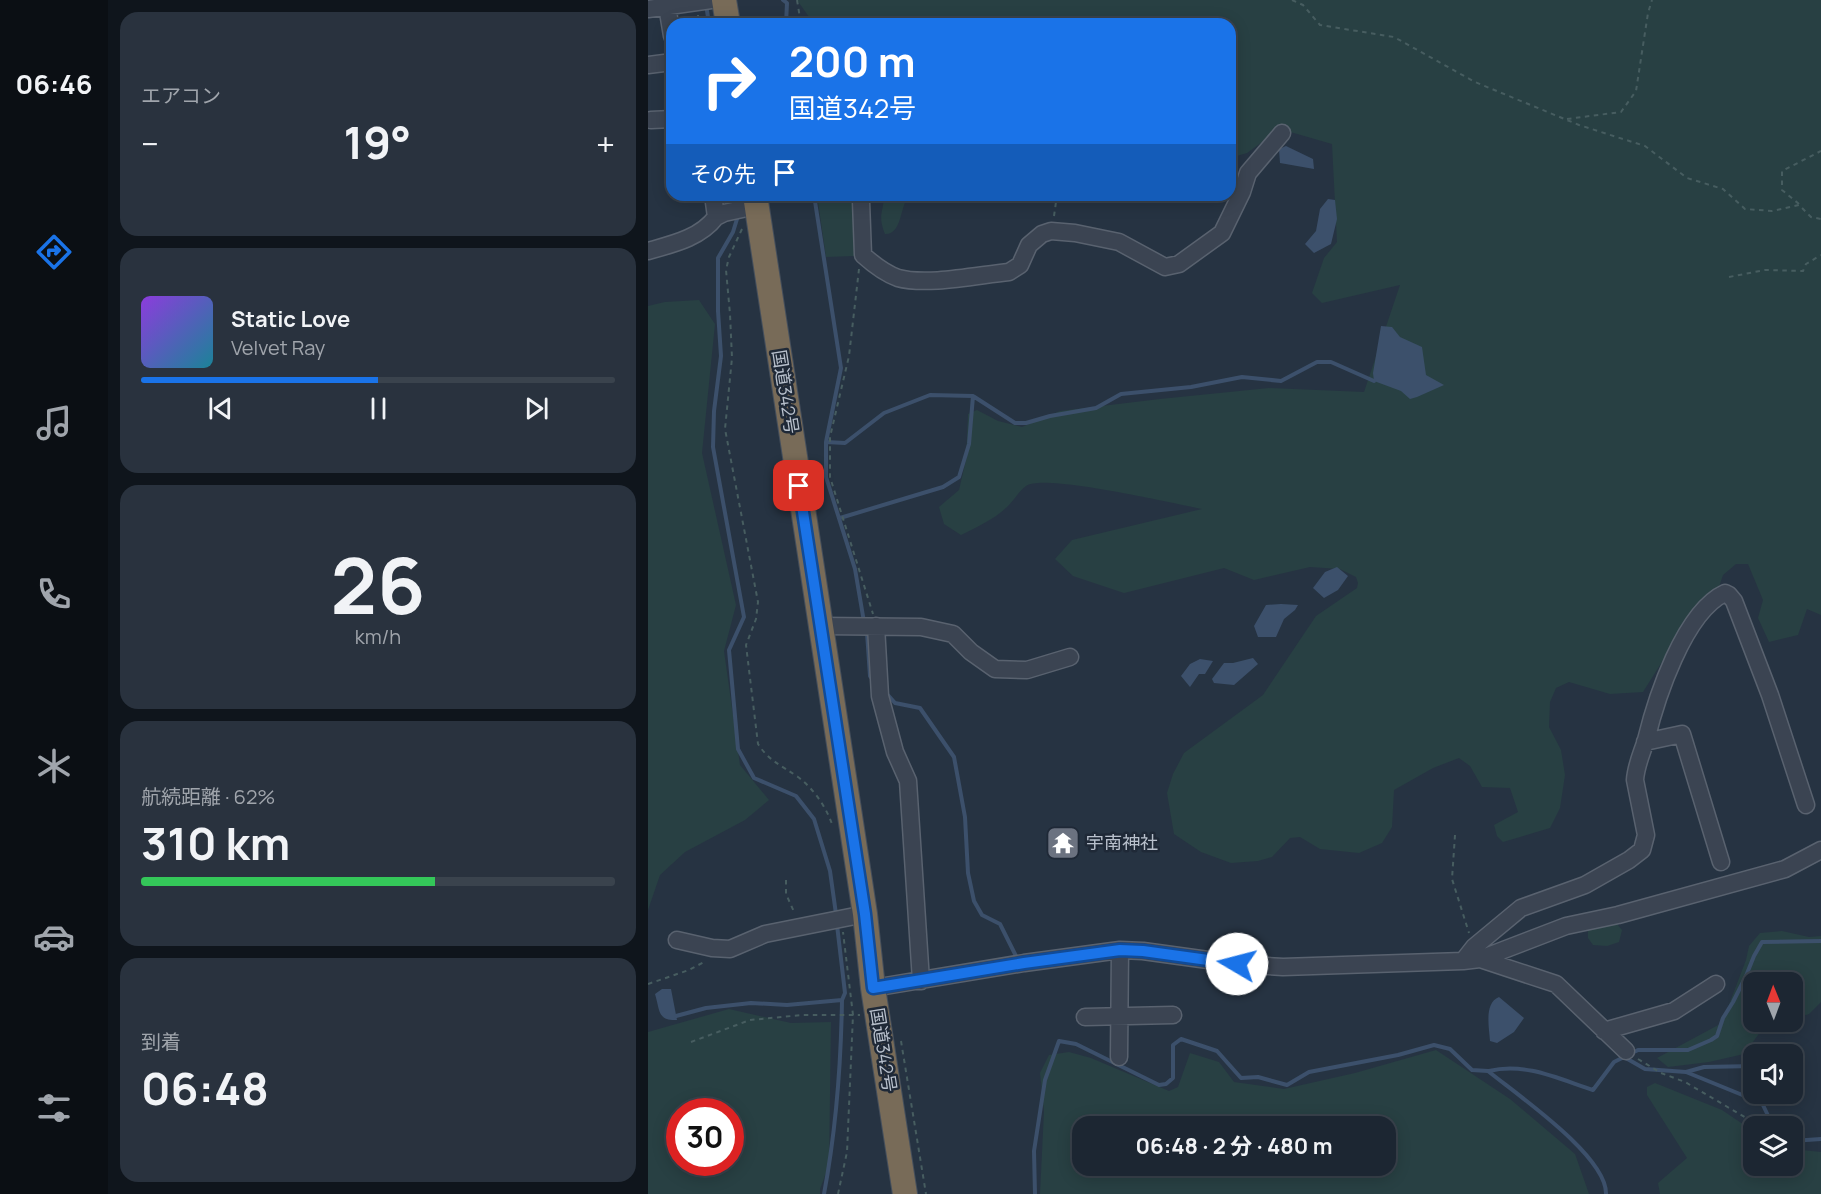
<!DOCTYPE html>
<html lang="ja">
<head>
<meta charset="utf-8">
<style>
	body { margin:0; font-family:Manrope,"Noto Sans JP",sans-serif; background:#29323e; color:#f1f3f6; height:100vh; display:flex; flex-direction:column; font-size:22px; white-space:nowrap }
	* { box-sizing:border-box; margin:0 }
	p { font-size:20px; color:#a0a5ac }
	.icon { flex:none; width:33px; height:33px; fill:none; stroke:currentColor; stroke-width:2; stroke-linecap:round; stroke-linejoin:round }
	.map { position:relative; flex:1; overflow:hidden }
	.drawer { display:flex; flex-direction:column; gap:12px; padding:12px; background:#0f151c; width:540px }
	.drawer>* { flex:none }
	.hud { position:absolute; left:18px; top:18px; width:570px; height:183px; border-radius:18px; box-shadow:0 3px 15px #0003,0 0 0 2px #3a434d; background:#1a73e8; color:#fff; overflow:hidden }
	.needle { width:39px; rotate:359deg }
	.fabs { position:absolute; left:1095px; top:972px; display:grid; gap:12px }
	.fabs a { display:grid; place-items:center; width:60px; height:60px; border-radius:12px; background:#1c2632; box-shadow:0 3px 15px #0003,0 0 0 2px #3a434d; font-size:30px }
	.speed { position:absolute; left:18px; top:1098px; display:flex; gap:12px; font-size:30px; font-weight:700; text-align:center }
	.speed>* { display:grid; place-content:center; width:78px; height:78px; border-radius:50%; background:#1c2632; box-shadow:0 3px 15px #0003,0 0 0 2px #3a434d; line-height:1 }
	.speed .limit { border:9px solid #d22; background:#fff; color:#111 }
	.pin { position:absolute; display:grid; place-items:center; width:51px; height:51px; color:#fff; margin:-26px; border-radius:12px; box-shadow:0 3px 9px #0006 }
	.me { position:absolute; width:66px; margin:-33px; rotate:278deg; stroke-linejoin:round; filter:drop-shadow(0 0 4px #0008) }
	.turn { display:flex; align-items:center; gap:21px; height:126px; padding:0 24px; font-size:27px }
	.turn .icon { width:78px; height:78px; stroke-width:2.5 }
	.turn b { display:block; font-size:42px; line-height:51px }
	.then { display:flex; align-items:center; height:57px; padding:0 24px; background:#0003; gap:12px; font-size:22px }
	.big { font-size:45px; font-weight:700; line-height:1.1 }
	.drawer .card { flex:1; display:flex; flex-direction:column; justify-content:center; gap:9px; min-width:0; padding:0 21px; border-radius:18px; background:#29323e }
	.drawer .dial { align-items:center; gap:0 }
	.dial b { font-size:78px; line-height:1 }
	.song { display:flex; align-items:center; gap:18px }
	.cover { width:72px; height:72px; border-radius:9px; background:linear-gradient(135deg,hsl(270 70% 55%),hsl(190 70% 35%)) }
	.played { height:6px; border-radius:3px; background:linear-gradient(90deg,#1a73e8 50%,#3a434d 50%) }
	.keys { display:flex; justify-content:space-around; direction:ltr }
	.heat { display:flex; justify-content:space-between; align-items:center; font-size:33px; direction:ltr }
	.charge { height:9px; border-radius:4px; background:linear-gradient(90deg,#34c759 62%,#3a434d 0) }
	.trip { position:absolute; left:424px; top:1116px; width:324px; height:60px; border-radius:18px; background:#1c2632; box-shadow:0 3px 15px #0003,0 0 0 2px #3a434d; font-weight:700; line-height:60px; text-align:center }
	main { display:flex; flex:1; min-height:0 }
	.menu { display:flex; flex-direction:column; width:108px; justify-content:space-around; align-items:center; background:#0b0f14; color:#a0a5ac }
	.menu .icon { width:42px; height:42px }
	.menu .active { color:#1a73e8 }
	.menu b { font-size:27px; color:#f1f3f6 }
	.map>svg:first-child { display:block }
	.green { fill:#284043; fill-rule:evenodd }
	.water { fill:#3c506b }
	.lines { fill:none; stroke-linecap:round; stroke-linejoin:round }
	.stream { stroke:#3c506b; stroke-width:4 }
	.minor-casing { stroke:#59626f; stroke-width:19 }
	.highway-casing { stroke:#454f5c; stroke-width:26 }
	.path { stroke:#475d60; stroke-width:2; stroke-dasharray:4.5 4.5; stroke-linecap:butt }
	.minor { stroke:#3b4452; stroke-width:16 }
	.highway { stroke:#786b58; stroke-width:24 }
	.route-casing { stroke:#114b97; stroke-width:15 }
	.route { stroke:#1a73e8; stroke-width:10 }
	.labels { text-anchor:middle; stroke-width:5; stroke-linejoin:round; paint-order:stroke }
	.street-label { font-size:18px; fill:#b8c0cc; stroke:#1f2937 }
	.poi-label { font-size:18px; fill:#b8c0cc; stroke:#1f2937; text-anchor:start }
</style>
</head>
<body>
<main>
<nav class="menu">
<b>06:46</b>
<svg class="icon active" aria-label="directions" viewBox="0 0 24 24"><path d="M12 3l9 9-9 9-9-9zM9 14v-3h6M13 9l2 2-2 2"/></svg>
<svg class="icon" aria-label="music" viewBox="0 0 24 24"><path d="M9 18V5l10-2v13"/><circle cx="6" cy="18" r="3"/><circle cx="16" cy="16" r="3"/></svg>
<svg class="icon" aria-label="phone" viewBox="0 0 24 24"><path d="M5 4h4l2 5-3 2q2 4 5 5l2-3 5 2v4C11 20 4 13 5 4z"/></svg>
<svg class="icon" aria-label="climate" viewBox="0 0 24 24"><path d="M12 3v18M4 7l16 10M4 17L20 7"/></svg>
<svg class="icon" aria-label="car" viewBox="0 0 24 24"><path d="M5 17H2v-5l4-1 3-4h7l3 4 3 1v5h-3M9 17h6M6 11h13"/><circle cx="7" cy="17" r="2"/><circle cx="17" cy="17" r="2"/></svg>
<svg class="icon" aria-label="filters" viewBox="0 0 24 24"><path d="M4 7h16M4 17h16"/><circle cx="9" cy="7" r="2"/><circle cx="15" cy="17" r="2"/></svg>
</nav>
<section class="drawer">
<div class="card"><p>エアコン</p>
<div class="heat"><a>−</a><b class="big">19°</b><a>+</a></div>
</div>
<div class="card">
<div class="song"><i class="cover"></i><div><b>Static Love</b><p>Velvet Ray</p></div></div>
<div class="played"></div>
<div class="keys"><svg class="icon" aria-label="previous" viewBox="0 0 24 24"><path d="M18 5L8 12l10 7zM5 5v14"/></svg><svg class="icon" aria-label="pause" viewBox="0 0 24 24"><path d="M8 5v14M16 5v14"/></svg><svg class="icon" aria-label="next" viewBox="0 0 24 24"><path d="M6 5l10 7-10 7zM19 5v14"/></svg></div>
</div>
<div class="card dial"><b>26</b><p>km/h</p></div>
<div class="card"><p>航続距離 · 62%</p><b class="big">310 km</b><div class="charge"></div></div>
<div class="card"><p>到着</p><b class="big">06:48</b></div>
</section>
<div class="map">
<svg width="1173" height="1194" viewBox="0 0 1173 1194">
	<rect width="100%" height="100%" fill="#263342"/>
	<!-- green -->
	<path class="green" d="M149 0H1173V615L1159 609 1150 635 1121 642 1110 618 1115 600 1100 564H1088L1075 575 1070 590 1044 614 995 692 962 694 921 682 908 688 902 702 901 727 913 750 917 775 912 808 902 828 855 842 849 836 846 825 870 812 862 788 834 787 822 766 811 758 785 768 746 790 744 827 734 843 711 853 672 849 652 837 642 838 624 857 610 861 583 863 553 852 526 834 519 793 525 774 536 753 615 695 668 616 709 588 710 583 708 577 692 569 662 567 606 580 576 568 476 593 425 576 407 559 424 540 554 509C527 504 395 473 378 486 371 491 366 500 360 506 347 519 329 527 313 535L296 524 291 507 311 490 318 460 320 414 329 410 350 421 374 427 412 411 512 399 621 388 716 392 752 285 674 303 664 293 676 258 689 242 684 144 632 129 599 153 582 158V24H166Z
		M169 195H208L206 256 178 257Z
		M236 195H261C252 206 254 235 237 234 229 214 236 212 236 195Z
		M51 300 67 324 54 453 88 605 76 651 92 765 121 800 97 820 37 852 12 875 0 910V306L17 302Z
		M969 924 974 930 971 942 959 946 945 945 940 938V929L955 925Z
		M1134 931 1161 937 1173 936V1002L1161 1014 1145 1019 1144 982H1106V1022H1137L1113 1031 1096 1054 1061 1062 1020 1067 1009 1058 1074 1023 1098 960 1101 946 1112 933Z
		M81 1009 143 1023 183 1022 181 1165 172 1189V1194H0V1032ZM32 1112H82V1162H32Z
		M788 1050 862 1099 927 1154 941 1194H392L396 1111 392 1073 401 1055 421 1052 443 1058 521 1091 530 1087 542 1053 571 1062 586 1082 636 1089 707 1073ZM435 1126H738V1166H435Z
		M1007 1083 1074 1110 1105 1131 1106 1166H1144L1145 1149 1173 1152V1194H1012L1010 1183 1039 1158 999 1095V1087Z"/>
	<!-- water -->
	<path class="water" d="M638 146 665 159 666 169 632 163 631 149Z
		M680 199 687 200 689 219 683 244 666 253 657 244 668 231 672 209Z
		M733 326 744 327 752 337 774 347 778 375 796 385 769 397 762 399 753 391 726 381 725 373Z
		M689 567 700 576 690 590 676 598 665 588 677 572Z
		M633 604 650 605 647 610 636 619 628 637H610L606 626 618 605Z
		M605 658 610 664 586 685 566 683 564 679 576 663H585Z
		M552 659 565 661 557 674H551L542 687 533 676 542 664Z
		M14 989H23L29 1020C9 1021 12 1010 7 994Z
		M851 997 876 1018 866 1032 849 1043 842 1041C841 1027 836 1003 851 997Z"/>
	<g class="lines">
		<!-- stream -->
		<path class="stream" d="M135 0 139 3 138 24
			M58 4 61 24
			M86 195 88 207
			M166 195 193 368 178 442V477L207 569 216 622
			M89 215V219L85 232 70 258V311L73 356 66 411 65 447 96 617 81 650 90 749 106 778 148 796 166 819 182 871 188 914
			M178 442 197 443 236 413 282 395 325 396 367 423H378L402 416 448 408 473 394 543 387 594 377 633 381 669 362H683L726 381
			M192 518 295 487 311 477 321 444 325 396
			M219 632 222 676 225 680
			M239 694 247 703 272 708 306 757 317 817 320 873 326 901 334 915 352 924 369 958
			M28 1016 58 1008 103 1003 139 1005 194 1000
			M976 1057 997 1069 1038 1072 1056 1067 1106 1066
			M841 1071C877 1062 911 1079 945 1090L966 1062 990 1050H1040L1063 1040 1069 1036 1075 1018 1085 1002 1098 976 1106 956 1114 942 1173 941
			M1038 1072 1114 1103 1125 1126
			M1144 1141 1173 1139
			M176 1194C188 1130 193 1065 194 1000L197 993 189 925
			M387 1194 386 1151 397 1080 411 1041 428 1044 511 1085 518 1084 525 1078V1045L533 1039 569 1051 593 1078 610 1077 639 1085 661 1072 750 1055 786 1045 802 1049 824 1070 840 1071C868 1094 959 1156 958 1194"/>
		<defs>
			<path id="minor" d="M18 0 24 36
				M0 9 63 0
				M0 65 24 62
				M3 120 24 119
				M211 195 213 201 215 255C225 264 236 273 250 278 279 286 330 275 361 272L372 265 381 245 394 234 403 231 427 233 471 242 517 267 531 264 574 233 594 192 600 173 634 133
				M68 217 76 213 108 206
				M0 251C25 244 52 238 68 217L65 195
				M173 626 273 627 305 634 323 652 347 669 379 670 422 657
				M228 626 232 696 247 752 260 781 273 981
				M997 742 1034 734 1073 862
				M29 940 64 948 82 949 117 934 217 914
				M832 959 908 984 978 1051
				M815 961 826 947 873 908 937 885 981 860 994 850 998 835 987 780C988 765 994 753 998 740 1008 699 1036 612 1077 593L1081 595 1086 601 1122 695 1158 805
				M225 988 376 963 472 950 495 951 589 964 635 967 815 961 832 959 918 926 970 915 1137 869 1173 850
				M437 1017 525 1015
				M956 1031 1026 1011 1068 984
				M471 1057 472 950"/>
			<path id="highway" d="M76 0 80 24
				M107 195 217 914 225 988 257 1194"/>
		</defs>
		<!-- minor casing -->
		<use href="#minor" class="minor-casing"/>
		<!-- highway casing -->
		<use href="#highway" class="highway-casing"/>
		<!-- path -->
		<path class="path" d="M149 0 153 24
			M644 0 655 5 672 25 746 37 827 82 931 125 997 146 1039 178 1075 189 1097 209 1124 211 1151 205 1163 217 1173 219
			M50 15 51 24
			M919 119 973 112 988 91 1000 13 1004 0
			M1151 204 1134 190V171L1173 151
			M406 216 409 195
			M94 229 81 257 78 270 82 314 84 358 77 429 110 602 108 619 98 645 110 744C121 761 133 765 150 777 166 789 179 808 185 827
			M211 269 201 356 182 437V477L225 614
			M1081 277 1117 270 1155 271 1158 264 1173 255
			M807 835 804 879 821 933
			M138 880V894L147 914
			M0 984 41 970 58 961
			M253 1041 278 1194
			M43 1042 102 1020 154 1015H212
			M990 1059 1013 1073 1037 1082 1112 1126
			M190 1194 199 1152 205 1015 195 932"/>
		<!-- minor -->
		<use href="#minor" class="minor"/>
		<!-- highway -->
		<use href="#highway" class="highway"/>
	</g>
	<g class="lines">
		<defs>
			<path id="route" d="M151 486 217 914 225 988 376 963 472 950 495 951 589 964"/>
		</defs>
		<!-- route casing -->
		<use href="#route" class="route-casing"/>
		<!-- route -->
		<use href="#route" class="route"/>
	</g>
	<!-- icons -->
	<defs>
		<symbol id="temple-square" viewBox="-11 -11 22 22"><rect x="-9" y="-9" width="18" height="18" rx="4" fill="#6b7280" stroke="#1f2937"/><path d="M0-6L5-2H3V0L6.5 2.5H4V6H1.5V3h-3V6H-4V2.5H-6.5L-3 0V-2H-5Z" fill="#fff"/></symbol>
	</defs>
	<g fill-rule="evenodd">
		<use href="#temple-square" x="396" y="824" width="38" height="38"/>
	</g>
	<g class="labels">
		<!-- street labels -->
		<g class="street-label">
			<text transform="translate(137 392) rotate(81)" y="6">国道342号</text>
			<text transform="translate(235 1050) rotate(81)" y="6">国道342号</text>
		</g>
		<!-- poi labels -->
		<g class="poi-label">
			<text x="438" y="849">宇南神社</text>
		</g>
	</g>
</svg>
<div class="fabs">
<a><svg class="needle" viewBox="-14 -14 28 28"><path d="M0-13l5 13h-10z" fill="#e53935"/><path d="M0 13l5-13h-10z" fill="#a0a5ac"/></svg></a>
<a><svg class="icon" aria-label="sound" viewBox="0 0 24 24"><path d="M4 9h4l5-4v14l-5-4H4zM17 9q2 3 0 6"/></svg></a>
<a><svg class="icon" aria-label="layers" viewBox="0 0 24 24"><path d="M12 4l9 5-9 5-9-5zM3 14l9 5 9-5"/></svg></a>
</div>
<div class="speed"><div class="limit">30</div></div>
<div class="pin" style="left:151px;top:486px;background:#d93025"><svg class="icon" aria-label="arrive" viewBox="0 0 24 24"><path d="M6 21V4h12l-3 4 3 4H6"/></svg></div>
<svg class="me" style="left:589px;top:964px" viewBox="-20 -20 40 40"><circle r="19" fill="#fff"/><path d="M0-13L10 11 0 6-10 11z" fill="#1a73e8"/></svg>
<div class="trip">06:48 · 2 分 · 480 m</div>
<div class="hud">
<div class="turn"><svg class="icon" aria-label="right" viewBox="0 0 24 24"><path d="M7 20v-9h11M14 6l5 5-5 5"/></svg><div><b>200 m</b>国道342号</div></div>
<div class="then">その先<svg class="icon" aria-label="arrive" viewBox="0 0 24 24"><path d="M6 21V4h12l-3 4 3 4H6"/></svg></div>
</div>
</div>
</main>
</body>
</html>
